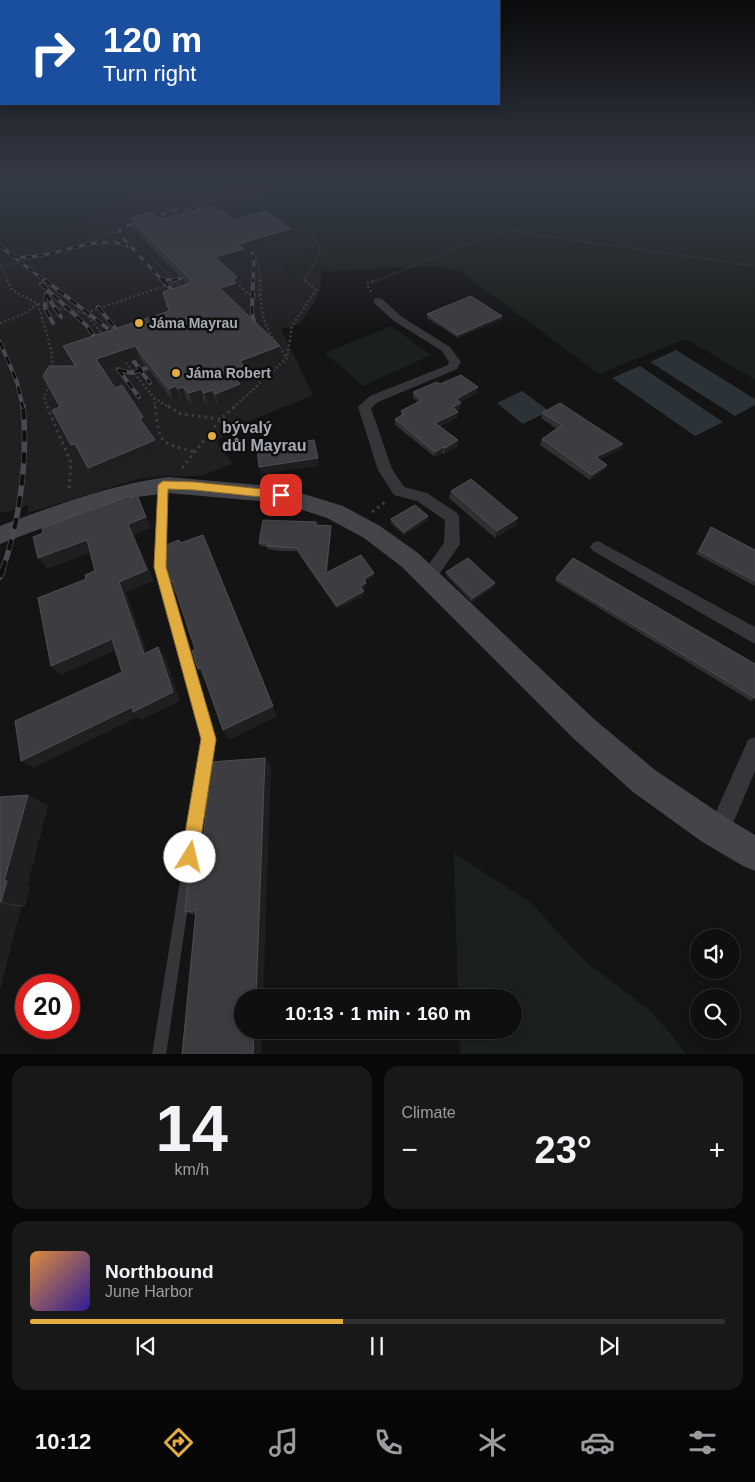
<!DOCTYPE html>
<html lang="en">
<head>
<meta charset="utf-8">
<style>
	body { margin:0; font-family:Helvetica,sans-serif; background:#181819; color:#f1f3f6; height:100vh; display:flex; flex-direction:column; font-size:19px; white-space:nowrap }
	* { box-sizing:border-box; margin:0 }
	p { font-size:16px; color:#9b9c9f }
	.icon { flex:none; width:28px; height:28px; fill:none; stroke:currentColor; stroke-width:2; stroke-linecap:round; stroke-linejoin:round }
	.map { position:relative; height:1054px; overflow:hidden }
	.details { display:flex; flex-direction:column; gap:12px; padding:12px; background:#080809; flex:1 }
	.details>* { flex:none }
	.banner { position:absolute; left:0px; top:0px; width:500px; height:105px; box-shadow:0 2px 12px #0003,0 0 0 1px #2f2f30; background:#1a4fa0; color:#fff; overflow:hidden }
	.controls { position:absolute; left:690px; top:929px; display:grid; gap:10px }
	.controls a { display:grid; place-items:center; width:50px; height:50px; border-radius:50%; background:#0f0f10; box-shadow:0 2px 12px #0003,0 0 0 1px #2f2f30; font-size:25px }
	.speed { position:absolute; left:15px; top:974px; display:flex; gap:10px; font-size:25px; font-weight:700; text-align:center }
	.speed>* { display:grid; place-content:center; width:65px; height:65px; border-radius:50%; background:#0f0f10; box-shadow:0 2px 12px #0003,0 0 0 1px #2f2f30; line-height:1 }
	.speed .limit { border:8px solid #d22; background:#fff; color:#111 }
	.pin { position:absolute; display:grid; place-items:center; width:42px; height:42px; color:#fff; margin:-21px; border-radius:10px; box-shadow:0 2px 8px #0006 }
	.me { position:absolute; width:55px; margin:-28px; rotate:9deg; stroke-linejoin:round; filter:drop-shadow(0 0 4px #0008) }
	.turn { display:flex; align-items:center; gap:18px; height:105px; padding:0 20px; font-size:22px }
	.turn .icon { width:65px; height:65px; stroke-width:2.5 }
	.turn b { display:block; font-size:35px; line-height:42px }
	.big { font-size:38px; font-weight:700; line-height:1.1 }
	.details .card { flex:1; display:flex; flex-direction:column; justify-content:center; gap:8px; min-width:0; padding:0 18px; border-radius:15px; background:#181819 }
	.details .dial { align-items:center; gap:0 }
	.dial b { font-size:65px; line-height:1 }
	.song { display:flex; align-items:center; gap:15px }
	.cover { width:60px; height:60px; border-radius:8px; background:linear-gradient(135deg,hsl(30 70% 55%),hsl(250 70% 35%)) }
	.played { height:5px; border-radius:2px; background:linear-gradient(90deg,#e2ac3f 45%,#2f2f30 45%) }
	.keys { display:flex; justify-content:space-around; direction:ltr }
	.heat { display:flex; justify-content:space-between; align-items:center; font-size:28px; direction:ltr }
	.details .tiles { flex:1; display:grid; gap:12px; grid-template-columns:1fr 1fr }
	.card:last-child { grid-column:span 2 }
	.trip { position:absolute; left:234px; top:989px; width:288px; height:50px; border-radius:25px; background:#0f0f10; box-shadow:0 2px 12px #0003,0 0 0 1px #2f2f30; font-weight:700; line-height:50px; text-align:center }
	.dock { display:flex; height:80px; justify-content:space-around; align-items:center; background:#060606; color:#9b9c9f }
	.dock .icon { width:35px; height:35px }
	.dock .current { color:#e2ac3f }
	.dock b { font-size:22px; color:#f1f3f6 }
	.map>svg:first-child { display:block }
	.built { fill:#202022 }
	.green { fill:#1a201b }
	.water { fill:#2b3238 }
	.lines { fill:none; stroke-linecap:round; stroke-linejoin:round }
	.path-far2 { stroke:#3b3d41; stroke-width:2; stroke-dasharray:1 2; stroke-linecap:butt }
	.path-far1 { stroke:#3b3d41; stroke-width:2.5; stroke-dasharray:2 2.5; stroke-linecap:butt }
	.path { stroke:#3b3d41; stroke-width:3; stroke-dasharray:2.5 4; stroke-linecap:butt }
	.lane { fill:#35363a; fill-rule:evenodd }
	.street { fill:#35363a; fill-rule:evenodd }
	.secondary { fill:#43454a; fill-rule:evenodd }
	.rail-far3-casing { stroke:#484a4f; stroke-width:3 }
	.rail-far2-casing { stroke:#484a4f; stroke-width:4 }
	.rail-far1-casing { stroke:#484a4f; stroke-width:5.5 }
	.rail-casing { stroke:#484a4f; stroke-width:6 }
	.rail-far3 { stroke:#0f0f10; stroke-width:2; stroke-dasharray:6; stroke-linecap:butt }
	.rail-far2 { stroke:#0f0f10; stroke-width:2.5; stroke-dasharray:8; stroke-linecap:butt }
	.rail-far1 { stroke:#0f0f10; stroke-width:4; stroke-dasharray:11; stroke-linecap:butt }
	.rail { stroke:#0f0f10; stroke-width:4.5; stroke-dasharray:14; stroke-linecap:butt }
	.wall { fill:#303033 }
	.shaded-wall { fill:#1f1f21 }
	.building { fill:#3d3d41; stroke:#4d4f53 }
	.route { fill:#e2ac3f; stroke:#937029 }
	.poi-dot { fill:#e2ac3f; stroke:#0f0f10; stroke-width:2 }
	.labels { text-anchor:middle; stroke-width:5; stroke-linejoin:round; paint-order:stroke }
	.far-poi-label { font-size:14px; font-weight:bold; fill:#a7abb4; stroke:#0f0f10; text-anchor:start }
	.poi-label { font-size:16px; font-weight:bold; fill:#a7abb4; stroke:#0f0f10; text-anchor:start }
</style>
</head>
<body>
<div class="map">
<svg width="755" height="1055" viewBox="0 0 755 1055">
	<rect width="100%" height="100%" fill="#141415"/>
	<!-- built -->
	<path class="built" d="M230 183 287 184 233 209 290 217 324 248 320 290 313 304 300 324 281 329 313 395 233 428 217 442 233 464 201 476H165L141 478 28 513V505L5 513 0 511V240L11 248 23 239 92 213 146 185 212 187Z"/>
	<!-- green -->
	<path class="green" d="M0 183H230L212 187 146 185 42 240 39 244 11 248 0 240Z
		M285 183H755V380L686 339 599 374 461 272 433 266 283 274 284 264 315 244 285 218 232 209 287 185Z
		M391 326 431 355 363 386 325 353Z
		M454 853 530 902 585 961 648 1009 671 1034 686 1054H460L459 1030H512V998L458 997Z"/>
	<!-- water -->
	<path class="water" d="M676 350 755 399V405L735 416 650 362Z
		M640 366 723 422 695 436 612 378Z
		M522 391 549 411 523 424 497 403Z"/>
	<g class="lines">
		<!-- path-far2 -->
		<path class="path-far2" d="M153 216C181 205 215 196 237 223
			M272 219C294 219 314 230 321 251L304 280 306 282
			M123 228 176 282
			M253 247 259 265 260 282
			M0 265 8 282
			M1 267 76 246 136 223
			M373 282 454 249 511 231 755 266"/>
		<!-- path-far1 -->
		<path class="path-far1" d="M7 280 12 290 38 304 85 313 176 282
			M174 280 182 288
			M260 280C261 321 263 325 287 358
			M236 282 247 293 260 296
			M371 292 367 284 376 280
			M38 304 51 349 53 370
			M85 313 103 335
			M0 323 24 314 38 304
			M123 359 154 398 170 408
			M154 398 155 408
			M48 408 44 398 50 383
			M233 408 287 358 292 326 316 290 304 280"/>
		<!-- path -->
		<path class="path" d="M47 406 71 463 69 491
			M155 406C160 444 158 442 195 452
			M168 406 181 414 221 419
			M182 468 221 419 235 406
			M372 512 387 501"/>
		<!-- lane -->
		<path class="lane" d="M163 482 167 485 164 567 213 739 166 1055H152L203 739 156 567 159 485Z"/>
		<!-- street -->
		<path class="street" d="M378 298 382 299 402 317 450 347 461 362 457 369 378 402 371 408 392 469 404 487 427 493 457 513 459 517 460 544 433 583 427 585 421 583 419 578 444 543 445 520 417 501 394 495 378 470 358 407 370 396 448 365 449 362 442 351 394 321 374 303V299Z
			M598 541 755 627V644L593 551 590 547 593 543Z
			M755 737V771L726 840 718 843 710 840 707 832 748 740Z"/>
		<!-- secondary -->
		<path class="secondary" d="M168 477 281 487 343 506 380 526 418 553 594 719 655 770 725 817 755 835V871L743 866 701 841 633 792 574 739 402 567 364 538 327 518 281 503 168 493 137 497 98 507 0 544V526C56 505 109 485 168 477Z"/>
		<defs>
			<path id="rail-far3" d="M0 246 46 282
				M14 257C52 261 95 232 128 246
				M160 279 174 280 194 275
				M164 282 119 234 120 229 143 219 175 211 206 208 212 210 234 226 250 247 254 259 253 282"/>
			<path id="rail-far2" d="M45 280 111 331 150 383
				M163 280 177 295 186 299 217 336C232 337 245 334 254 322L252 313 253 280
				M41 284 86 325 102 347
				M46 294 61 317
				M46 294 45 308 53 323
				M98 307 115 328
				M0 342 17 382 23 408
				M118 369 139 397
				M119 370 132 373 161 363"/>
			<path id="rail-far1" d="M2 571C20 522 28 458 23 406"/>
			<path id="rail" d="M0 577 3 569"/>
		</defs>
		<!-- rail-far3 casing -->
		<use href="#rail-far3" class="rail-far3-casing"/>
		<!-- rail-far2 casing -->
		<use href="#rail-far2" class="rail-far2-casing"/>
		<!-- rail-far1 casing -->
		<use href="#rail-far1" class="rail-far1-casing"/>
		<!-- rail casing -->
		<use href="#rail" class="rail-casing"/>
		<!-- rail-far3 -->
		<use href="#rail-far3" class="rail-far3"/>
		<!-- rail-far2 -->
		<use href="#rail-far2" class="rail-far2"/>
		<!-- rail-far1 -->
		<use href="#rail-far1" class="rail-far1"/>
		<!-- rail -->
		<use href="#rail" class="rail"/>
	</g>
	<!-- wall -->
	<path class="wall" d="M217 212 234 220 292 239 245 254 246 260 225 266 239 288 238 290 239 294 229 297 282 358 246 372 247 384 241 386 243 396 219 406 216 402 208 405 204 401 192 405 187 399 182 401 180 398 173 401 140 358 103 370 115 388 143 417 148 429V430L160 452 94 480 81 456 78 457 60 407 74 366 63 346 169 311 187 284 133 228 130 218 159 220Z
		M427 314 502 319 458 338 427 318Z
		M440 384 477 393 460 402V408L457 410 458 412V417L440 426 458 440V446L444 454 442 453 435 457 395 425V419L401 416V411L418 402 413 398V392Z
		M542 413 621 449 600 459 607 465 604 470 590 480 540 445 542 439 557 429 541 418Z
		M451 491 516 525 495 538 449 498Z
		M391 519 428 520 404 535 391 523Z
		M316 525 331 530 327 573 374 576 365 581 366 583V586L362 589 364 591V595L337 609 299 554 298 551H280L268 549 267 547 260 546 259 543Z
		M711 527 755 550V586L696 554Z
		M446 572 494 587 472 602 446 575Z
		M556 578 755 698 751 701 555 581Z
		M265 758 271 768 242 1030H262L261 1055H182L196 915 185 912 199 883Z
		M0 797 48 805 27 886 30 887 25 906 21 907 0 989Z"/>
	<!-- shaded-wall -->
	<path class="shaded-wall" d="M290 229 292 239 245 254 246 260 217 268 215 257 238 244Z
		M237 277 239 288 238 290 239 294 222 300 220 288Z
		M502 316V319L458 338V335Z
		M135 346 140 358 101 371 96 359Z
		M280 346 282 358 246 372 247 384 241 386 243 396 219 406 215 394 233 376 240 367V361Z
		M176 386 180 398 173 401 169 389Z
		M183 387 187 399 182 401 178 389Z
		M478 387 477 393 455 405 456 399Z
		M201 389 204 401 192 405 189 393Z
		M212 390 216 402 208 405 204 393Z
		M461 403 460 408 452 412 453 407Z
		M458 412V417L435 428V423Z
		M143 417 148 429 145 431 140 419Z
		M155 440 160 452 94 480 88 468Z
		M458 440V446L444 454 445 448Z
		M75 444 81 456 78 457 71 445Z
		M623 444 621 449 594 462 596 457Z
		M443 447 442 453 435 457V452Z
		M318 458 319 466 261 474 259 467Z
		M607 465 604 470 590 480 592 475Z
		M137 495 143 507 151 528 134 535 154 581 126 592 151 663 144 654 119 582 128 524Z
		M428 516V520L404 535V532Z
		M518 518 516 525 495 538 497 531Z
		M331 526V530L327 577 326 573Z
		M87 540 94 551 47 569 38 558Z
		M374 573V576L364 582V579Z
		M172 580 179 593 175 594 169 581Z
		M366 583V586L360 589V586Z
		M495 583 494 587 472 602 473 598Z
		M364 591V595L337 609V606Z
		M112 639 120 648 61 675 51 666Z
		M158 647 165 656 180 701 141 720 138 717 33 768 21 761Z
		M201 668 208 678 205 680 198 669Z
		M273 706 277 716 229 740 223 730Z
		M265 758 271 768 263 998H256Z
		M28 795 48 805 27 886 30 887 25 906 1 902 4 881Z
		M0 903 21 907 0 989Z
		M254 1030H262L261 1055H253Z"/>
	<!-- building -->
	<path class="building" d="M211 207 217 212 223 211 234 220 266 211 290 229 238 244 244 249 215 257 237 277 233 280 236 283 220 288 280 346 240 361 244 366 240 367 245 372 233 376 240 384 215 394 212 390 204 393 201 389 189 393 183 387 178 389 176 386 169 389 135 346 96 359 115 388 122 385 143 417 140 419 155 440 88 468 75 444 71 445 52 410 60 407 43 376 49 366H76L63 346 169 311 163 292 193 282 130 218 152 212 159 220Z
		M471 296 502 316 458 335 427 314Z
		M461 375 478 387 456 399 461 403 453 407 458 412 435 423 458 440 445 448 443 447 435 452 395 419 404 414 401 411 422 400 413 392 437 382 440 384Z
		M560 403 623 444 596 457 607 465 592 475 542 439 562 425 542 413Z
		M314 440 318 458 259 467 257 448Z
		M471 479 518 518 497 531 451 491Z
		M137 495 146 517 128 524 147 570 119 582 144 654 158 647 173 692 133 712 132 707 21 761 15 721 122 672 112 639 51 666 38 598 86 579 85 575 95 571 87 540 38 558 33 537 43 533 42 528 129 496 130 498Z
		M415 505 428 516 404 532 391 519Z
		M263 520 316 522V525L331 526 326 573 361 555 374 573 364 579 366 583 360 586 364 591 337 606 298 551V548L279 547 267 546 268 543H259Z
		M711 527 755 550V581L699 551Z
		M203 535 273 706 223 730 201 668 198 669 192 651 195 649 172 580 169 581 159 548 179 540 180 543Z
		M468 558 495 583 473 598 446 572Z
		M573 558 755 664V698L556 578Z
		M265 758 256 998H242V1030H254L253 1055H182L196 910 185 912 188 883H199L211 762Z
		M28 795 4 881H7L1 902H0V797Z"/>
	<!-- sky -->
	<linearGradient id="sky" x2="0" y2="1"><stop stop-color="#0b0b0c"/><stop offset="0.55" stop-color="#343a46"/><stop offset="1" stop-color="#343a46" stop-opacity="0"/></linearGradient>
	<rect width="755" height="331" fill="url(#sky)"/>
	<!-- route -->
	<path class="route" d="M163 481 195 482 281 491 286 495 281 499 195 490 168 489 166 567 216 739 198 857 196 863 190 866 184 863 181 857 201 739 154 567 158 485Z"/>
	<!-- markers -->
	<g class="poi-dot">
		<circle cx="139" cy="323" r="5"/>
		<circle cx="176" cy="373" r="5"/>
		<circle cx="212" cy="436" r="5"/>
	</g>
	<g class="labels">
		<!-- far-poi labels -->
		<g class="far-poi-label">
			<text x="149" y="328">Jáma Mayrau</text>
			<text x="186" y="378">Jáma Robert</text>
		</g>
		<!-- poi labels -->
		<g class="poi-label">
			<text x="222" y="433">bývalý<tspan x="222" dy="18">důl Mayrau</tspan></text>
		</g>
	</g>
</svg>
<div class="controls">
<a><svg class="icon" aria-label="sound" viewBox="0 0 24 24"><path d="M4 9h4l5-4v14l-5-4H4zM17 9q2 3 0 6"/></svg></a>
<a><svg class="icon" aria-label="search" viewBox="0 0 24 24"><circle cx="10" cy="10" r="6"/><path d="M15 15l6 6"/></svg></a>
</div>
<div class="speed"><div class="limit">20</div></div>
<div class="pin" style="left:281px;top:495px;background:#d93025"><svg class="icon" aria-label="arrive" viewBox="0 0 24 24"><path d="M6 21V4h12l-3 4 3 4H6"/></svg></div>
<svg class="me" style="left:190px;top:857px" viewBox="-20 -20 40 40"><circle r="19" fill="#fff"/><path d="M0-13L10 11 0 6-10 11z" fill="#e2ac3f"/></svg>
<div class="trip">10:13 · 1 min · 160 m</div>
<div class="banner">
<div class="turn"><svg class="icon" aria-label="right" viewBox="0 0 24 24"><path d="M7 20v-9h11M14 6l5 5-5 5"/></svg><div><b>120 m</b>Turn right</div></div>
</div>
</div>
<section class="details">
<div class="tiles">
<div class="card dial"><b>14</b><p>km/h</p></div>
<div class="card"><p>Climate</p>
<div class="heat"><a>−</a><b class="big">23°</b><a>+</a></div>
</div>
<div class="card">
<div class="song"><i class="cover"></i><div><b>Northbound</b><p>June Harbor</p></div></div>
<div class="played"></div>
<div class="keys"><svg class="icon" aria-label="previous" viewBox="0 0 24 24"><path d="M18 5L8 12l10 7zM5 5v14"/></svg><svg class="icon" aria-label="pause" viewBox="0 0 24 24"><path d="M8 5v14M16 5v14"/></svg><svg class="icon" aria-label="next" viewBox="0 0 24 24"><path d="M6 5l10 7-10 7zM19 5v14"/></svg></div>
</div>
</div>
</section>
<nav class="dock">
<b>10:12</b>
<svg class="icon current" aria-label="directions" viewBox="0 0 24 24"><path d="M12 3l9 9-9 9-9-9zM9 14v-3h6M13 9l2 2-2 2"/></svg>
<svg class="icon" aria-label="music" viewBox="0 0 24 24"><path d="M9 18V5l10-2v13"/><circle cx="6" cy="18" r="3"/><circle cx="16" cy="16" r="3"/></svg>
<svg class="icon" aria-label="phone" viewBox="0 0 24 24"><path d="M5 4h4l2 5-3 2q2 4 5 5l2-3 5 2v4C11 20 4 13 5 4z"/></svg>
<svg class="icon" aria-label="climate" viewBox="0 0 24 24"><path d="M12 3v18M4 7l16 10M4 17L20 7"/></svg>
<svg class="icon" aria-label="car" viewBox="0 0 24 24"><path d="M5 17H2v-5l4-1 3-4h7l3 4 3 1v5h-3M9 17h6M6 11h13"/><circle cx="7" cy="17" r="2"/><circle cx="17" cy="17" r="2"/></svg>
<svg class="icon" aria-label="filters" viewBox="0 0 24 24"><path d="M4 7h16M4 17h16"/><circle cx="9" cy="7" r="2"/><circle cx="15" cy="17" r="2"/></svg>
</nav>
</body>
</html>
